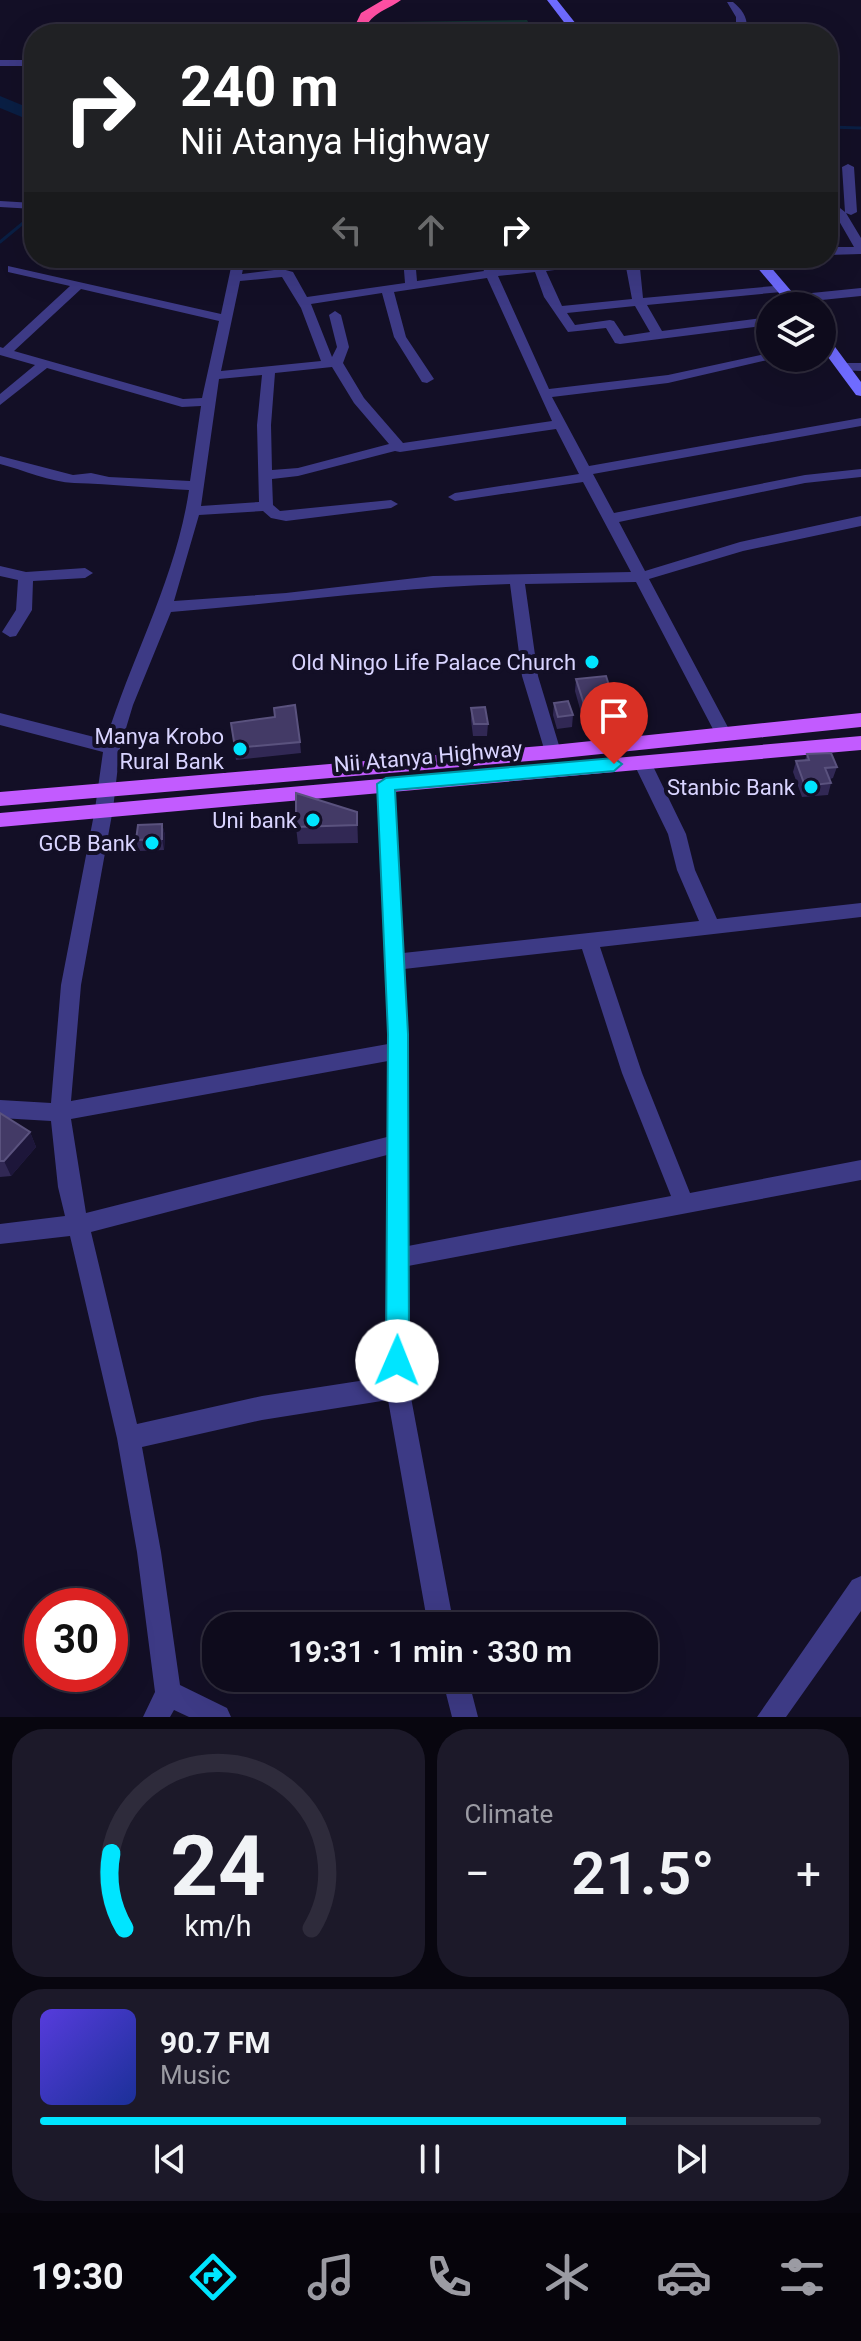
<!DOCTYPE html>
<html lang="en">
<head>
<meta charset="utf-8">
<style>
	body { margin:0; font-family:Roboto,sans-serif; background:#1c1929; color:#f1f3f6; height:100vh; display:flex; flex-direction:column; font-size:30px; white-space:nowrap }
	* { box-sizing:border-box; margin:0 }
	p { font-size:26px; color:#9b9ba3 }
	.icon { flex:none; width:44px; height:44px; fill:none; stroke:currentColor; stroke-width:2; stroke-linecap:round; stroke-linejoin:round }
	.map { position:relative; height:1717px; overflow:hidden }
	.details { display:flex; flex-direction:column; gap:12px; padding:12px; background:#08060f; flex:1 }
	.details>* { flex:none }
	.banner { position:absolute; left:24px; top:24px; width:814px; height:244px; border-radius:32px; box-shadow:0 8px 32px #0002,0 0 0 2px #2e2b3b; background:#202124; color:#fff; overflow:hidden }
	.controls { position:absolute; left:756px; top:292px; display:grid; gap:16px }
	.controls a { display:grid; place-items:center; width:80px; height:80px; border-radius:50%; background:#0e0b1c; box-shadow:0 8px 32px #0002,0 0 0 2px #2e2b3b; font-size:40px }
	.speed { position:absolute; left:24px; top:1588px; display:flex; gap:16px; font-size:40px; font-weight:700; text-align:center }
	.speed>* { display:grid; place-content:center; width:104px; height:104px; border-radius:50%; background:#0e0b1c; box-shadow:0 8px 32px #0002,0 0 0 2px #2e2b3b; line-height:1 }
	.speed .limit { border:12px solid #d22; background:#fff; color:#111 }
	.pin { position:absolute; display:grid; place-items:center; width:68px; height:68px; color:#fff; margin:-82px -34px; border-radius:50% 50% 50% 0; rotate:-45deg; box-shadow:0 0 8px #0007 }
	.pin .icon { rotate:45deg }
	.me { position:absolute; width:88px; margin:-44px; rotate:1deg; stroke-linejoin:round; filter:drop-shadow(0 0 6px #0008) }
	.turn { display:flex; align-items:center; gap:28px; height:168px; padding:0 24px; font-size:36px }
	.turn .icon { width:104px; height:104px; stroke-width:2.5 }
	.turn b { display:block; font-size:56px; line-height:68px }
	.lanes { display:flex; align-items:center; height:76px; padding:0 24px; background:#0003; justify-content:center; gap:40px; direction:ltr }
	.lanes .off { opacity:.35 }
	.big { font-size:60px; font-weight:600; line-height:1.1 }
	.details .card { flex:1; display:flex; flex-direction:column; justify-content:center; gap:12px; min-width:0; padding:0 28px; border-radius:32px; background:#1c1929 }
	.details .dial { align-items:center; gap:0 }
	.dial svg { height:208px; overflow:visible; fill:none; stroke:#2e2b3b; stroke-width:7; stroke-linecap:round; text-anchor:middle }
	.dial text { fill:#f1f3f6; stroke:none }
	.song { display:flex; align-items:center; gap:24px }
	.cover { width:96px; height:96px; border-radius:12px; background:linear-gradient(135deg,hsl(250 70% 55%),hsl(230 70% 35%)) }
	.played { height:8px; border-radius:4px; background:linear-gradient(90deg,#00e5ff 75%,#2e2b3b 75%) }
	.keys { display:flex; justify-content:space-around; direction:ltr }
	.heat { display:flex; justify-content:space-between; align-items:center; font-size:44px; direction:ltr }
	.details .tiles { flex:1; display:grid; gap:12px; grid-template-columns:1fr 1fr }
	.card:last-child { grid-column:span 2 }
	.trip { position:absolute; left:202px; top:1612px; width:456px; height:80px; border-radius:32px; background:#0e0b1c; box-shadow:0 8px 32px #0002,0 0 0 2px #2e2b3b; font-weight:600; line-height:80px; text-align:center }
	.dock { display:flex; height:128px; justify-content:space-around; align-items:center; background:#06040b; color:#9b9ba3 }
	.dock .icon { width:56px; height:56px }
	.dock .active { color:#00e5ff }
	.dock b { font-size:36px; color:#f1f3f6 }
	.map>svg:first-child { display:block }
	.green { fill:#12302f }
	.lines { fill:none; stroke-linecap:round; stroke-linejoin:round }
	.stream { stroke:#0a1f44; stroke-width:3 }
	.river { fill:#0a1f44; fill-rule:evenodd }
	.minor { fill:#3d3a85; fill-rule:evenodd }
	.secondary { fill:#6f6bff; fill-rule:evenodd }
	.primary { fill:#c25bff; fill-rule:evenodd }
	.motorway { fill:#ff4fa3; fill-rule:evenodd }
	.wall { fill:#312854 }
	.shaded-wall { fill:#1d163a }
	.building { fill:#433a66; stroke:#5a527e; stroke-width:2 }
	.route { fill:#00e5ff; stroke:#0095a6; stroke-width:2 }
	.poi-dot { fill:#00e5ff; stroke:#130f26; stroke-width:3 }
	.labels { text-anchor:middle; stroke-width:8; stroke-linejoin:round; paint-order:stroke }
	.poi-label { font-size:22px; fill:#d9d4ff; stroke:#130f26; text-anchor:end }
	.street-label { font-size:22px; fill:#d9d4ff; stroke:#130f26 }
</style>
</head>
<body>
<div class="map">
<svg width="861" height="1717" viewBox="0 0 861 1717">
	<rect width="100%" height="100%" fill="#130f26"/>
	<!-- green -->
	<path class="green" d="M527 20 535 34H402L400 22Z"/>
	<g class="lines">
		<!-- stream -->
		<path class="stream" d="M828 127 861 128
			M0 242 34 214"/>
		<!-- river -->
		<path class="river" d="M0 96 34 110V122L0 108Z"/>
		<!-- minor -->
		<path class="minor" d="M727 2H733C744 11 749 20 746 34H736V17Z
			M0 60H34V66H0Z
			M828 104 840 118 839 120 830 118Z
			M848 164 854 167 857 212 851 215 846 213 861 238V254L828 255V247H854L835 214 829 211 828 188 832 189 840 208 845 212 842 167Z
			M0 201 34 203V209L0 207Z
			M233 258H245L242 274 282 269 293 272 307 297 405 283 403 258H415L417 281 484 271 478 258H490L495 270 599 258H639L643 298 785 285 787 288 781 292 647 305 662 331 769 317 770 325 620 344 615 343 606 328 568 332 544 297 535 272 498 276 549 389 668 375 770 353V358H776L668 383 552 397 589 466 861 418V426L593 474 614 513 805 475 861 469V477L805 483 619 522 645 571 740 542 861 516V526L743 551 649 579 731 733 723 739 715 733 636 582 525 584 538 676 561 752 553 758 545 752 522 676 510 584C397 587 284 603 171 612L133 705 120 748 113 809 81 985 71 1101 388 1044 377 784 386 778 395 784 403 953 699 921 677 870 668 834 633 762 642 756 651 762 686 834 695 870 717 919 861 903V917L600 947 642 1073 690 1193 861 1160V1180L408 1266 409 1387 454 1626H428L388 1400 262 1420 142 1447 161 1552 180 1685 227 1708 231 1717H189L174 1710 170 1717H143L155 1692 137 1552 117 1438 70 1236 0 1244V1224L65 1216 58 1187 51 1121 0 1118V1100L51 1103 61 985 95 809 103 752 0 725V713L106 740C132 656 176 578 189 490 151 488 112 484 74 483 51 482 23 470 0 464V456L73 475 91 473 109 477 190 481 201 406 182 407 47 368 0 405V394L35 365 0 355V347L3 348 70 286 8 272V266L221 314ZM625 262 632 299 562 306 546 271ZM282 277 301 308 321 361 221 371 240 281ZM487 278 552 421 403 443 364 398 343 363 349 347 341 315 335 311 329 315 337 347 332 357 311 304 382 293 394 337 422 382 427 383 434 379 406 337 394 292ZM81 289 219 321 202 398 183 399 14 351ZM635 306 650 332 624 336 614 321 610 320 575 325 567 313ZM332 367 354 403 389 444 298 468 272 470 271 425 275 373ZM262 375 257 425 259 502 201 506 219 379ZM556 429 579 474 455 493 448 497 455 501 583 482 631 572 433 576 286 593 174 601 199 515 263 511 271 518 286 521 391 508 398 504 391 500 280 511 273 505 272 479 298 476 395 451 400 452ZM582 949 622 1073 671 1196 408 1246V1051L404 969ZM388 1061 387 1137 86 1213 71 1119ZM387 1155 385 1377 262 1396 137 1424 91 1232Z
			M861 288V296L792 303 786 299 792 295Z
			M844 363H861V371L839 370V364Z
			M0 566 26 572 85 568 93 573 85 578 33 581 32 610 16 636 10 637 2 632 16 610 18 580 0 576Z
			M861 1576V1611L786 1717H757L852 1580Z
			M442 1678H468L478 1717H452Z"/>
		<!-- secondary -->
		<path class="secondary" d="M547 0H557L584 34H573Z
			M749 258H763L804 306H790Z
			M822 335 827 336 861 382V396L856 395 822 349Z"/>
		<!-- primary -->
		<path class="primary" d="M861 713V727L553 759 0 806V792L553 745Z
			M861 736V750L0 827V813Z"/>
		<!-- motorway -->
		<path class="motorway" d="M383 0H401C386 11 369 13 363 34H351L361 13Z"/>
	</g>
	<!-- wall -->
	<path class="wall" d="M576 679 614 701 612 713 582 716 575 691Z
		M554 703 573 715 572 727 557 729 553 715Z
		M471 708 488 724 487 736H473L471 720Z
		M275 717 300 742 301 753 236 760 231 723Z
		M807 754 837 767 833 778 830 779 831 783 828 795 802 797 793 772 796 761 805 760Z
		M357 812 358 843 298 844 296 827Z
		M162 824 165 835 164 850 139 851 136 840Z
		M0 1113 30 1132 36 1147 11 1176 0 1177Z"/>
	<!-- shaded-wall -->
	<path class="shaded-wall" d="M162 824 165 835 164 850 162 839Z
		M30 1132 36 1147 11 1176 4 1161Z"/>
	<!-- building -->
	<path class="building" d="M158 31 215 33 156 34Z
		M606 676 614 701 584 704 576 679Z
		M568 701 573 715 558 717 554 703Z
		M295 705 300 742 235 748 231 723 275 717 274 708Z
		M485 707 488 724H474L471 708Z
		M831 753 837 767 825 768 831 783 805 786 796 761 809 760 807 754Z
		M296 793 357 812V825L296 827Z
		M162 824V839L136 840 138 825Z
		M0 1113 30 1132 4 1161H0Z"/>
	<!-- route -->
	<path class="route" d="M614 758 622 764 614 771 395 790 408 1034 409 1361 405 1369 397 1372 389 1369 386 1361 388 1034 377 784 386 778Z"/>
	<!-- markers -->
	<g class="poi-dot">
		<circle cx="592" cy="662" r="8"/>
		<circle cx="240" cy="749" r="8"/>
		<circle cx="811" cy="787" r="8"/>
		<circle cx="313" cy="820" r="8"/>
		<circle cx="152" cy="843" r="8"/>
	</g>
	<g class="labels">
		<!-- poi labels -->
		<g class="poi-label">
			<text x="576" y="670">Old Ningo Life Palace Church</text>
			<text x="224" y="744">Manya Krobo<tspan x="224" dy="25">Rural Bank</tspan></text>
			<text x="795" y="795">Stanbic Bank</text>
			<text x="297" y="828">Uni bank</text>
			<text x="136" y="851">GCB Bank</text>
		</g>
		<!-- street labels -->
		<g class="street-label">
			<text transform="translate(428 756) rotate(-5)" y="8">Nii Atanya Highway</text>
		</g>
	</g>
</svg>
<div class="controls">
<a><svg class="icon" aria-label="layers" viewBox="0 0 24 24"><path d="M12 4l9 5-9 5-9-5zM3 14l9 5 9-5"/></svg></a>
</div>
<div class="speed"><div class="limit">30</div></div>
<div class="pin" style="left:614px;top:764px;background:#d93025"><svg class="icon" aria-label="arrive" viewBox="0 0 24 24"><path d="M6 21V4h12l-3 4 3 4H6"/></svg></div>
<svg class="me" style="left:397px;top:1361px" viewBox="-20 -20 40 40"><circle r="19" fill="#fff"/><path d="M0-13L10 11 0 6-10 11z" fill="#00e5ff"/></svg>
<div class="trip">19:31 · 1 min · 330 m</div>
<div class="banner">
<div class="turn"><svg class="icon" aria-label="right" viewBox="0 0 24 24"><path d="M7 20v-9h11M14 6l5 5-5 5"/></svg><div><b>240 m</b>Nii Atanya Highway</div></div>
<div class="lanes"><svg class="icon off" aria-label="left" viewBox="0 0 24 24"><path d="M17 20v-9H6M10 6l-5 5 5 5"/></svg><svg class="icon off" aria-label="ahead" viewBox="0 0 24 24"><path d="M12 20V5M6 11l6-6 6 6"/></svg><svg class="icon" aria-label="right" viewBox="0 0 24 24"><path d="M7 20v-9h11M14 6l5 5-5 5"/></svg></div>
</div>
</div>
<section class="details">
<div class="tiles">
<div class="card dial"><svg viewBox="0 0 100 80">
<path d="M14 69A42 42 0 1 1 86 69"/>
<path d="M14 69A42 42 0 0 1 9 40" stroke="#00e5ff"/>
<text x="50" y="56" font-size="32" font-weight="700">24</text>
<text x="50" y="72" font-size="11">km/h</text>
</svg></div>
<div class="card"><p>Climate</p>
<div class="heat"><a>−</a><b class="big">21.5°</b><a>+</a></div>
</div>
<div class="card">
<div class="song"><i class="cover"></i><div><b>90.7 FM</b><p>Music</p></div></div>
<div class="played"></div>
<div class="keys"><svg class="icon" aria-label="previous" viewBox="0 0 24 24"><path d="M18 5L8 12l10 7zM5 5v14"/></svg><svg class="icon" aria-label="pause" viewBox="0 0 24 24"><path d="M8 5v14M16 5v14"/></svg><svg class="icon" aria-label="next" viewBox="0 0 24 24"><path d="M6 5l10 7-10 7zM19 5v14"/></svg></div>
</div>
</div>
</section>
<nav class="dock">
<b>19:30</b>
<svg class="icon active" aria-label="directions" viewBox="0 0 24 24"><path d="M12 3l9 9-9 9-9-9zM9 14v-3h6M13 9l2 2-2 2"/></svg>
<svg class="icon" aria-label="music" viewBox="0 0 24 24"><path d="M9 18V5l10-2v13"/><circle cx="6" cy="18" r="3"/><circle cx="16" cy="16" r="3"/></svg>
<svg class="icon" aria-label="phone" viewBox="0 0 24 24"><path d="M5 4h4l2 5-3 2q2 4 5 5l2-3 5 2v4C11 20 4 13 5 4z"/></svg>
<svg class="icon" aria-label="climate" viewBox="0 0 24 24"><path d="M12 3v18M4 7l16 10M4 17L20 7"/></svg>
<svg class="icon" aria-label="car" viewBox="0 0 24 24"><path d="M5 17H2v-5l4-1 3-4h7l3 4 3 1v5h-3M9 17h6M6 11h13"/><circle cx="7" cy="17" r="2"/><circle cx="17" cy="17" r="2"/></svg>
<svg class="icon" aria-label="filters" viewBox="0 0 24 24"><path d="M4 7h16M4 17h16"/><circle cx="9" cy="7" r="2"/><circle cx="15" cy="17" r="2"/></svg>
</nav>
</body>
</html>
